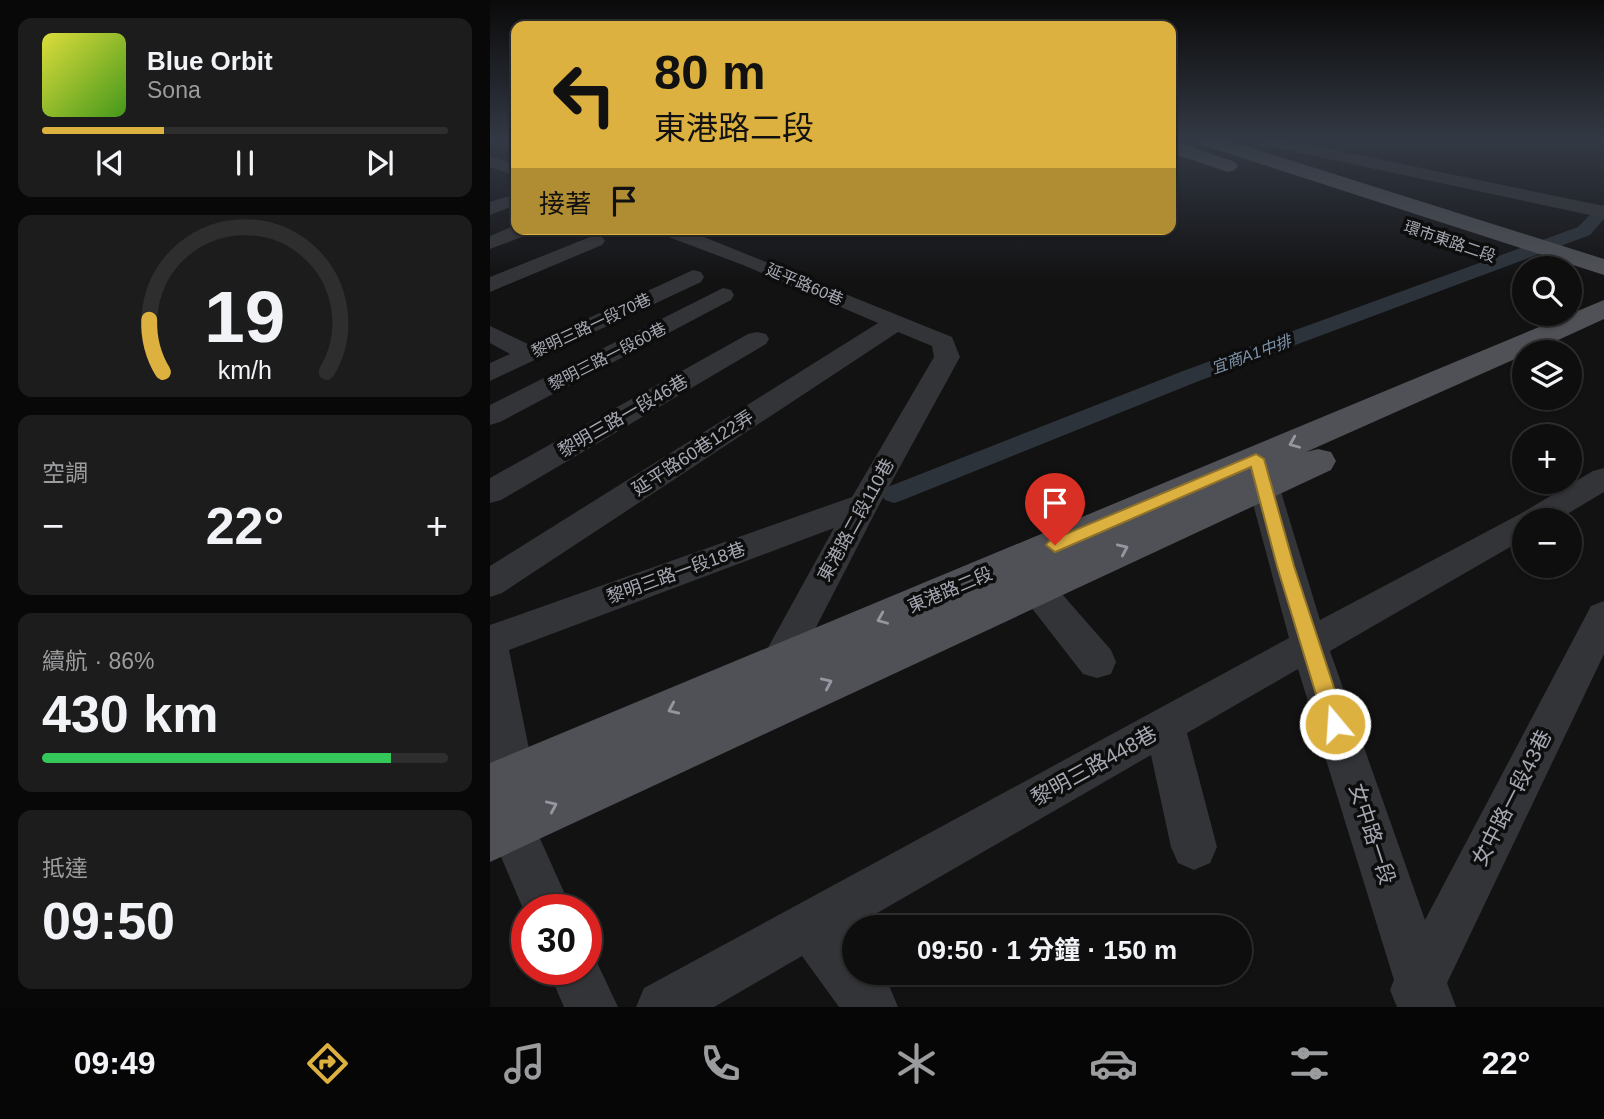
<!DOCTYPE html>
<html lang="zh-TW">
<head>
<meta charset="utf-8">
<style>
	body { margin:0; font-family:Helvetica,"Noto Sans TC",sans-serif; background:#1c1c1c; color:#f1f3f6; height:100vh; display:flex; flex-direction:column; font-size:26px; white-space:nowrap }
	* { box-sizing:border-box; margin:0 }
	p { font-size:23px; color:#9b9c9e }
	.icon { flex:none; width:38px; height:38px; fill:none; stroke:currentColor; stroke-width:2; stroke-linecap:round; stroke-linejoin:round }
	.map { position:relative; flex:1; overflow:hidden }
	.drawer { display:flex; flex-direction:column; gap:18px; padding:18px; background:#080808; width:490px }
	.drawer>* { flex:none }
	.top-card { position:absolute; left:21px; top:21px; width:665px; height:214px; border-radius:14px; box-shadow:0 2px 5px #0004,0 0 0 2px #2e2e2e; background:#ddb140; color:#111; overflow:hidden }
	.tools { position:absolute; left:1022px; top:256px; display:grid; gap:14px }
	.tools a { display:grid; place-items:center; width:70px; height:70px; border-radius:50%; background:#0e0e0e; box-shadow:0 2px 5px #0004,0 0 0 2px #2e2e2e; font-size:35px }
	.speed { position:absolute; left:21px; top:894px; display:flex; gap:14px; font-size:35px; font-weight:700; text-align:center }
	.speed>* { display:grid; place-content:center; width:91px; height:91px; border-radius:50%; background:#0e0e0e; box-shadow:0 2px 5px #0004,0 0 0 2px #2e2e2e; line-height:1 }
	.speed .limit { border:10px solid #d22; background:#fff; color:#111 }
	.pin { position:absolute; display:grid; place-items:center; width:60px; height:60px; color:#fff; margin:-72px -30px; border-radius:50% 50% 50% 0; rotate:-45deg; box-shadow:0 0 7px #0007 }
	.pin .icon { rotate:45deg }
	.me { position:absolute; width:77px; margin:-38px; rotate:342deg; stroke-linejoin:round; filter:drop-shadow(0 0 5px #0008) }
	.turn { display:flex; align-items:center; gap:24px; height:147px; padding:0 28px; font-size:32px }
	.turn .icon { width:91px; height:91px; stroke-width:2.5 }
	.turn b { display:block; font-size:49px; line-height:60px }
	.then { display:flex; align-items:center; height:66px; padding:0 28px; background:#0003; gap:14px; font-size:26px }
	.big { font-size:52px; font-weight:700; line-height:1.1 }
	.drawer .widget { flex:1; display:flex; flex-direction:column; justify-content:center; gap:10px; min-width:0; padding:0 24px; border-radius:14px; background:#1c1c1c }
	.drawer .dial { align-items:center; gap:0 }
	.dial svg { height:182px; overflow:visible; fill:none; stroke:#2e2e2e; stroke-width:7; stroke-linecap:round; text-anchor:middle }
	.dial text { fill:#f1f3f6; stroke:none }
	.song { display:flex; align-items:center; gap:21px }
	.cover { width:84px; height:84px; border-radius:10px; background:linear-gradient(135deg,hsl(60 70% 55%),hsl(100 70% 35%)) }
	.played { height:7px; border-radius:4px; background:linear-gradient(90deg,#ddb140 30%,#2e2e2e 30%) }
	.keys { display:flex; justify-content:space-around; direction:ltr }
	.heat { display:flex; justify-content:space-between; align-items:center; font-size:38px; direction:ltr }
	.charge { height:10px; border-radius:5px; background:linear-gradient(90deg,#34c759 86%,#2e2e2e 0) }
	.trip { position:absolute; left:352px; top:915px; width:410px; height:70px; border-radius:35px; background:#0e0e0e; box-shadow:0 2px 5px #0004,0 0 0 2px #2e2e2e; font-weight:700; line-height:70px; text-align:center }
	.dock { display:flex; height:112px; justify-content:space-around; align-items:center; background:#060606; color:#9b9c9e }
	.dock .icon { width:49px; height:49px }
	.dock .active { color:#ddb140 }
	.dock b { font-size:32px; color:#f1f3f6 }
	main { display:flex; flex:1; min-height:0 }
	.map>svg:first-child { display:block }
	.lines { fill:none; stroke-linecap:round; stroke-linejoin:round }
	.canal { fill:#2d333a; fill-rule:evenodd }
	.minor { fill:#333437; fill-rule:evenodd }
	.major { fill:#4f5156; fill-rule:evenodd }
	.oneway { stroke:#9497a0 }
	.route { fill:#ddb140; stroke:#90732a; stroke-width:2 }
	.labels { text-anchor:middle; stroke-width:7; stroke-linejoin:round; paint-order:stroke }
	.far-street-label { font-size:16px; fill:#a5a8b2; stroke:#0d0d0e }
	.far-water-label { font-size:16px; font-style:italic; fill:#7f93aa; stroke:#0d0d0e }
	.street-label { font-size:18px; fill:#a5a8b2; stroke:#0d0d0e }
	.near-street-label { font-size:21px; fill:#a5a8b2; stroke:#0d0d0e }
</style>
</head>
<body>
<main>
<section class="drawer">
<div class="widget">
<div class="song"><i class="cover"></i><div><b>Blue Orbit</b><p>Sona</p></div></div>
<div class="played"></div>
<div class="keys"><svg class="icon" aria-label="previous" viewBox="0 0 24 24"><path d="M18 5L8 12l10 7zM5 5v14"/></svg><svg class="icon" aria-label="pause" viewBox="0 0 24 24"><path d="M8 5v14M16 5v14"/></svg><svg class="icon" aria-label="next" viewBox="0 0 24 24"><path d="M6 5l10 7-10 7zM19 5v14"/></svg></div>
</div>
<div class="widget dial"><svg viewBox="0 0 100 80">
<path d="M14 69A42 42 0 1 1 86 69"/>
<path d="M14 69A42 42 0 0 1 8 46" stroke="#ddb140"/>
<text x="50" y="56" font-size="32" font-weight="700">19</text>
<text x="50" y="72" font-size="11">km/h</text>
</svg></div>
<div class="widget"><p>空調</p>
<div class="heat"><a>−</a><b class="big">22°</b><a>+</a></div>
</div>
<div class="widget"><p>續航 · 86%</p><b class="big">430 km</b><div class="charge"></div></div>
<div class="widget"><p>抵達</p><b class="big">09:50</b></div>
</section>
<div class="map">
<svg width="1114" height="1007" viewBox="0 0 1114 1007">
	<rect width="100%" height="100%" fill="#121213"/>
	<g class="lines">
		<!-- canal -->
		<path class="canal" d="M1114 205V219L1100 235 709 381 413 500 404 503 395 500 391 494 395 488 693 371 1088 227 1108 207Z"/>
		<!-- minor -->
		<path class="minor" d="M760 139H791L1114 206V218L768 144Z
			M0 156 26 165V176L0 167Z
			M26 194V205L0 215V202Z
			M26 225V229H45L42 233 0 249V236Z
			M165 229H194L462 337 470 357 389 505 307 664 311 675 306 687 292 692 278 687 269 664 344 528 19 650 45 779 43 823 82 910H37V918L0 831V625L362 497 444 357 442 346 408 332 12 593 0 597V566L388 323 253 265 168 233Z
			M105 235 112 237 115 241 112 245 0 292V277Z
			M203 270 211 272 214 277 211 282 0 381V363L20 354 0 343V326L40 345Z
			M233 288 241 290 244 295 241 300 10 422 0 425V405Z
			M267 332 276 334 279 339 276 344 11 500 0 503V478L258 334Z
			M766 449 776 452 781 459 830 620 1030 514 1103 471 1114 468V492L1067 520H1034V539L840 651 935 920 1101 606 1114 601V654L957 983 966 1007H907L900 990 904 980 808 669 697 733 727 847 720 863 704 870 688 863 681 847 661 755 356 931 364 942V973H388L400 988 408 1007H349L312 956 224 1007H146L154 988 799 638 751 459 756 452Z
			M546 574 558 578 621 650 626 662 621 674 607 678 593 674 534 598 528 588 534 578Z
			M96 949 102 952 128 1007H74L58 970H96Z"/>
		<!-- major -->
		<path class="major" d="M703 139H733L1114 259V275L706 143Z
			M681 140 745 162 748 166 745 170 738 172 681 153Z
			M1114 300V319L1042 352H1034V355L816 452 828 449 841 452 846 461 841 470 0 862V763Z"/>
	</g>
	<!-- one-way arrows -->
	<defs><path id="oneway-chevron" d="M-2-3.5L2.5 0L-2 3.5" fill="none" stroke-width="1.6" stroke-linecap="round" stroke-linejoin="round" transform="scale(1.75)"/></defs>
	<g class="oneway">
		<use href="#oneway-chevron" transform="translate(804 443) rotate(157)"/>
		<use href="#oneway-chevron" transform="translate(633 549) rotate(-24)"/>
		<use href="#oneway-chevron" transform="translate(392 619) rotate(157)"/>
		<use href="#oneway-chevron" transform="translate(337 683) rotate(-24)"/>
		<use href="#oneway-chevron" transform="translate(183 709) rotate(156)"/>
		<use href="#oneway-chevron" transform="translate(62 806) rotate(-24)"/>
	</g>
	<!-- sky -->
	<linearGradient id="sky" x2="0" y2="1"><stop stop-color="#0a0a0a"/><stop offset="0.5" stop-color="#333944"/><stop offset="1" stop-color="#333944" stop-opacity="0"/></linearGradient>
	<rect width="1114" height="280" fill="url(#sky)"/>
	<!-- route -->
	<path class="route" d="M766 454 774 459 804 566 856 724 853 730 845 733 838 730 835 724 787 566 761 467 570 550 565 552 556 545 559 541Z"/>
	<g class="labels">
		<!-- far-street labels -->
		<g class="far-street-label">
			<text transform="translate(960 241) rotate(19)" y="6">環市東路二段</text>
			<text transform="translate(315 284) rotate(23)" y="6">延平路60巷</text>
			<text transform="translate(101 325) rotate(-25)" y="6">黎明三路一段70巷</text>
			<text transform="translate(117 356) rotate(-27)" y="6">黎明三路一段60巷</text>
		</g>
		<!-- far-water labels -->
		<g class="far-water-label">
			<text transform="translate(761 354) rotate(-20)" y="6">宜商A1中排</text>
		</g>
		<!-- street labels -->
		<g class="street-label">
			<text transform="translate(133 416) rotate(-30)" y="6">黎明三路一段46巷</text>
			<text transform="translate(203 453) rotate(-33)" y="6">延平路60巷122弄</text>
			<text transform="translate(366 520) rotate(-61)" y="6">東港路二段110巷</text>
			<text transform="translate(186 573) rotate(-20)" y="6">黎明三路一段18巷</text>
			<text transform="translate(460 590) rotate(-23)" y="6">東港路二段</text>
		</g>
		<!-- near-street labels -->
		<g class="near-street-label">
			<text transform="translate(604 766) rotate(-29)" y="7">黎明三路448巷</text>
			<text transform="translate(1022 798) rotate(-63)" y="7">女中路一段43巷</text>
			<text transform="translate(882 834) rotate(72)" y="7">女中路一段</text>
		</g>
	</g>
</svg>
<div class="tools">
<a><svg class="icon" aria-label="search" viewBox="0 0 24 24"><circle cx="10" cy="10" r="6"/><path d="M15 15l6 6"/></svg></a>
<a><svg class="icon" aria-label="layers" viewBox="0 0 24 24"><path d="M12 4l9 5-9 5-9-5zM3 14l9 5 9-5"/></svg></a>
<a>+</a>
<a>−</a>
</div>
<div class="speed"><div class="limit">30</div></div>
<div class="pin" style="left:565px;top:545px;background:#d93025"><svg class="icon" aria-label="arrive" viewBox="0 0 24 24"><path d="M6 21V4h12l-3 4 3 4H6"/></svg></div>
<svg class="me" style="left:845px;top:724px" viewBox="-20 -20 40 40"><circle r="17" fill="#ddb140" stroke="#fff" stroke-width="3"/><path d="M0-11L8 9 0 5-8 9z" fill="#fff"/></svg>
<div class="trip">09:50 · 1 分鐘 · 150 m</div>
<div class="top-card">
<div class="turn"><svg class="icon" aria-label="left" viewBox="0 0 24 24"><path d="M17 20v-9H6M10 6l-5 5 5 5"/></svg><div><b>80 m</b>東港路二段</div></div>
<div class="then">接著<svg class="icon" aria-label="arrive" viewBox="0 0 24 24"><path d="M6 21V4h12l-3 4 3 4H6"/></svg></div>
</div>
</div>
</main>
<nav class="dock">
<b>09:49</b>
<svg class="icon active" aria-label="directions" viewBox="0 0 24 24"><path d="M12 3l9 9-9 9-9-9zM9 14v-3h6M13 9l2 2-2 2"/></svg>
<svg class="icon" aria-label="music" viewBox="0 0 24 24"><path d="M9 18V5l10-2v13"/><circle cx="6" cy="18" r="3"/><circle cx="16" cy="16" r="3"/></svg>
<svg class="icon" aria-label="phone" viewBox="0 0 24 24"><path d="M5 4h4l2 5-3 2q2 4 5 5l2-3 5 2v4C11 20 4 13 5 4z"/></svg>
<svg class="icon" aria-label="climate" viewBox="0 0 24 24"><path d="M12 3v18M4 7l16 10M4 17L20 7"/></svg>
<svg class="icon" aria-label="car" viewBox="0 0 24 24"><path d="M5 17H2v-5l4-1 3-4h7l3 4 3 1v5h-3M9 17h6M6 11h13"/><circle cx="7" cy="17" r="2"/><circle cx="17" cy="17" r="2"/></svg>
<svg class="icon" aria-label="filters" viewBox="0 0 24 24"><path d="M4 7h16M4 17h16"/><circle cx="9" cy="7" r="2"/><circle cx="15" cy="17" r="2"/></svg>
<b>22°</b>
</nav>
</body>
</html>
